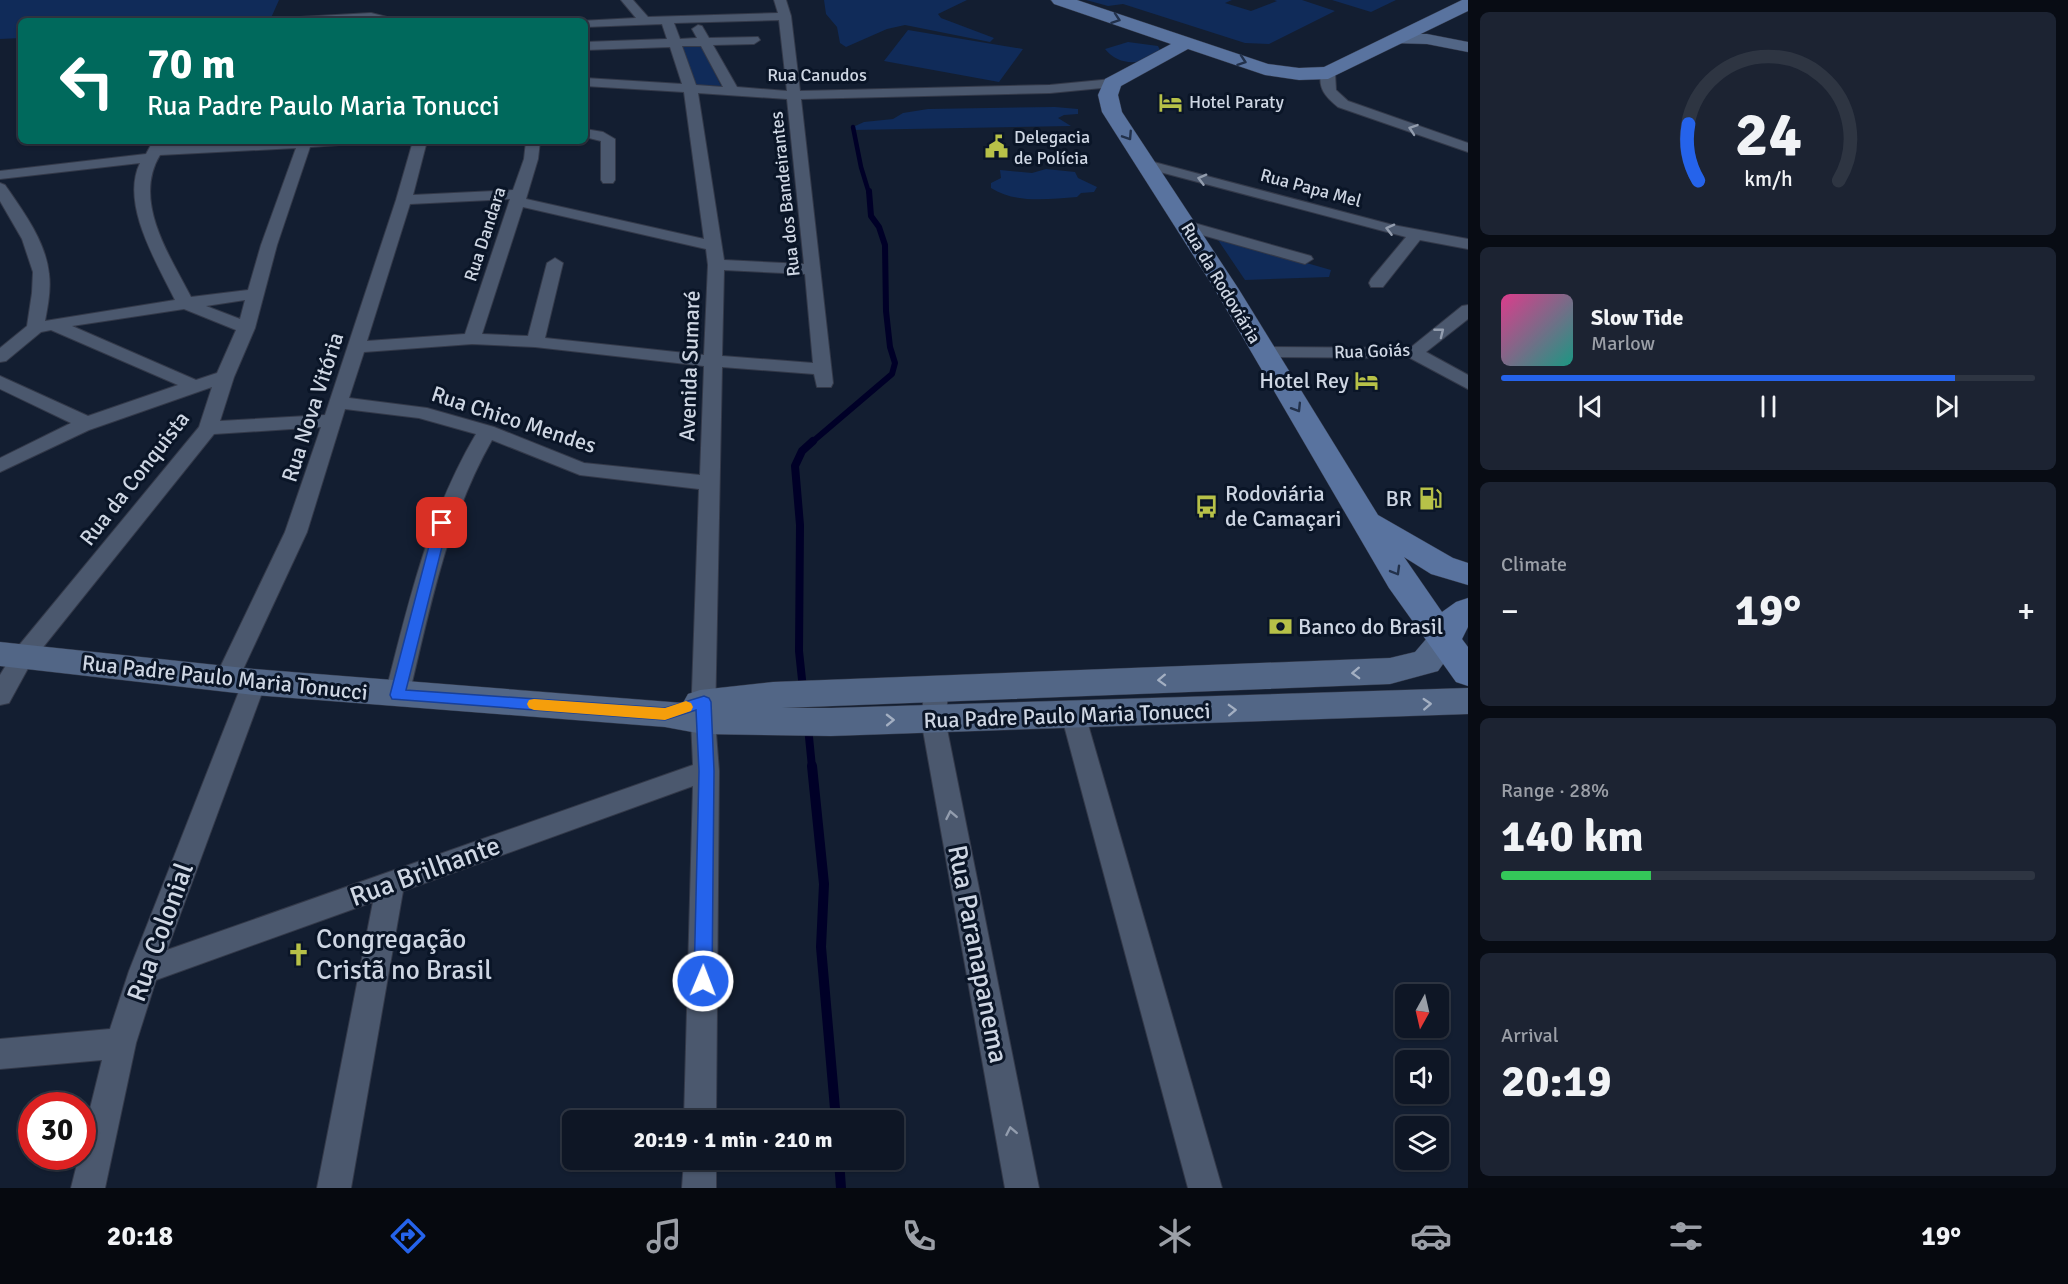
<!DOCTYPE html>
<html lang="en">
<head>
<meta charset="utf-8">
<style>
	body { margin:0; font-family:Signika,sans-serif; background:#1c2332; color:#f1f3f6; height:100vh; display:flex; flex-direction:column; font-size:22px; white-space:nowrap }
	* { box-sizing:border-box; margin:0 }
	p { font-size:20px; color:#9b9fa7 }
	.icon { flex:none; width:33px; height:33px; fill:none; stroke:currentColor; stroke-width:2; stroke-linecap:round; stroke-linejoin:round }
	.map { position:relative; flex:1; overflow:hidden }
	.details { display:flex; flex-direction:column; gap:12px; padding:12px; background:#080c14; width:600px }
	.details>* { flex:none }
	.banner { position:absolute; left:18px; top:18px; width:570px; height:126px; border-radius:9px; box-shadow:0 2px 4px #0004,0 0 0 2px #2e3542; background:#00695c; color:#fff; overflow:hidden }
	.needle { width:39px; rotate:188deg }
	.controls { position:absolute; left:1395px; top:984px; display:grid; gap:12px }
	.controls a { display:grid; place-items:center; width:54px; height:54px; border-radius:9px; background:#0e1625; box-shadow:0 2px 4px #0004,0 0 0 2px #2e3542; font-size:30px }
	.speed { position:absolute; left:18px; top:1092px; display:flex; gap:12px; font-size:30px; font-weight:700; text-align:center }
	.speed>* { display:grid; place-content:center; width:78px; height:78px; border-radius:50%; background:#0e1625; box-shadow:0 2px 4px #0004,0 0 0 2px #2e3542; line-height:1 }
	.speed .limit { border:9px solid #d22; background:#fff; color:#111 }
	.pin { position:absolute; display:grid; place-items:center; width:51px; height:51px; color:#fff; margin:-26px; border-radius:12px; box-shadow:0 3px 9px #0006 }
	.me { position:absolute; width:66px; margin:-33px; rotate:1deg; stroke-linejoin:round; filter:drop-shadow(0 0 4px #0008) }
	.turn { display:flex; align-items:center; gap:21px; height:126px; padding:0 30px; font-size:27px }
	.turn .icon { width:78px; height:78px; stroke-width:2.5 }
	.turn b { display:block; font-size:42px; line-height:51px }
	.big { font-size:45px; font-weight:700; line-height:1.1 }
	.details .tile { flex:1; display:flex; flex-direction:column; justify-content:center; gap:9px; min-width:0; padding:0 21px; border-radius:9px; background:#1c2332 }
	.details .dial { align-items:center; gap:0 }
	.dial svg { height:156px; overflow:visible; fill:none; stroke:#2e3542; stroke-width:7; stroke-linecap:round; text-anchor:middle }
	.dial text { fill:#f1f3f6; stroke:none }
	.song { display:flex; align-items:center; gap:18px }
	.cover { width:72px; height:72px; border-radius:9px; background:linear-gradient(135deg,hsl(330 70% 55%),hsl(170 70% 35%)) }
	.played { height:6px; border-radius:3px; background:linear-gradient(90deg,#2563eb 85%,#2e3542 85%) }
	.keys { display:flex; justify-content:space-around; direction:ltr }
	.heat { display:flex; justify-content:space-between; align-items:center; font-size:33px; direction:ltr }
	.charge { height:9px; border-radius:4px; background:linear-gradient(90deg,#34c759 28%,#2e3542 0) }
	.trip { position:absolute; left:562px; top:1110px; width:342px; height:60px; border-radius:9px; background:#0e1625; box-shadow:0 2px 4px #0004,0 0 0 2px #2e3542; font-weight:700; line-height:60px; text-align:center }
	.tabs { display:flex; height:96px; justify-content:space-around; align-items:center; background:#06090f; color:#9b9fa7 }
	.tabs .icon { width:42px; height:42px }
	.tabs .selected { color:#2563eb }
	.tabs b { font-size:27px; color:#f1f3f6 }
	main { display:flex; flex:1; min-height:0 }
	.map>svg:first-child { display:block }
	.green { fill:#102b59 }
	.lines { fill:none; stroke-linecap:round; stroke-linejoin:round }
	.stream-far3 { stroke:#000027; stroke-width:4.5 }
	.stream-far2 { stroke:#000027; stroke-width:6 }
	.stream-far1 { stroke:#000027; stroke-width:8 }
	.stream { stroke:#000027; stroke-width:10 }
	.street-casing { stroke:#333949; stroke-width:2 }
	.secondary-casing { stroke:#333949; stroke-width:1 }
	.primary-casing { stroke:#333949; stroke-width:1 }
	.street { fill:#4b586e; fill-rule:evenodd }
	.secondary { fill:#526686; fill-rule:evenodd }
	.primary { fill:#59739f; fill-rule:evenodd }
	.oneway { stroke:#22314b }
	.oneway2 { stroke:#939dae }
	.oneway3 { stroke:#a3afc2 }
	.route { fill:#2563eb; stroke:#184099; stroke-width:1.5 }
	.slow { fill:#f59e0b }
	.labels { text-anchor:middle; stroke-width:6; stroke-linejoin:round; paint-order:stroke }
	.far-street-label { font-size:18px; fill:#ced6e3; stroke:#0a1527 }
	.far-poi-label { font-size:18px; fill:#ced6e3; stroke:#0a1527; text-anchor:start }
	.street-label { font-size:22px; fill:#ced6e3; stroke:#0a1527 }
	.poi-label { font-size:22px; fill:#ced6e3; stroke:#0a1527; text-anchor:end }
	.near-street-label { font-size:27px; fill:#ced6e3; stroke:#0a1527 }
	.near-poi-label { font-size:27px; fill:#ced6e3; stroke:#0a1527; text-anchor:start }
</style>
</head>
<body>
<main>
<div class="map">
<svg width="1468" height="1188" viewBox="0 0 1468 1188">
	<rect width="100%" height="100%" fill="#131e31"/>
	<!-- green -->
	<path class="green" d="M0 0H279L271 18 242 19 241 21H21V38L0 39Z
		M824 0H967L938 14 941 18 994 38 990 42 905 25 887 29 846 47 840 43 837 27 826 14Z
		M1086 0H1232L1225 3 1251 11 1277 1 1274 0H1302L1335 11 1269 44 1245 43 1123 4 1108 6Z
		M1332 0H1396L1371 12Z
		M908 30 1023 49 999 82 884 61Z
		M1128 42 1158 46 1161 52C1142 65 1120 67 1105 49Z
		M681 43H700L721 86 695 85Z
		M1055 107 1078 109V114L1064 115 1058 118 1071 126 853 130V127L864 122 893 119 903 113 928 109Z
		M1046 169 1075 172 1078 178 1097 187 1094 192 1081 193 1077 197C1049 199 1016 204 991 188V183L1001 178 1000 170 1032 173Z
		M1216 237 1331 270 1329 277 1245 280Z"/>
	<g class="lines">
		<!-- stream-far3 -->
		<path class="stream-far3" d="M853 127 861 167 869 193"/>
		<!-- stream-far2 -->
		<path class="stream-far2" d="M811 443 892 374 895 363 890 347 886 311 885 245 879 227 871 216 869 191"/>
		<!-- stream-far1 -->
		<path class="stream-far1" d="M803 689 799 651 800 525 795 466 802 451 813 441
			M808 727 812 767"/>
		<!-- stream -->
		<path class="stream" d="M812 766 824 884 821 947 836 1120
			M839 1160 841 1188"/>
		<defs>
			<path id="street" d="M621 0H633L648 17 778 13 774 0H786L791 16 800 91 1050 85 1112 79 1119 83 1112 87 1050 93 801 99 833 383 831 387H817L814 374 722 367 715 720 719 771 716 1120H684L693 786 403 891 351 1188H317L373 902 156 980 136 1043 105 1188H71L79 1156H82V1141L102 1060 0 1069V1039L110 1029 129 971 245 676 254 673 263 676 266 682 167 950 693 765 691 720 699 489 580 475 492 440C447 519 430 608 409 695L406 702 397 704 388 702 385 695C408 605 428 515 476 434L419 418 345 409 307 532 239 678 235 684 227 687 219 684 215 678 285 532 321 427 214 434 32 661 9 703 0 705V675L16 649 199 427 212 387 89 430 0 472V458L71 423 0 389V376L88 416 178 385 51 330 41 332 6 361 0 362V348L27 326 32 293 33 272 22 239 0 201V183L5 185C23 211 46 242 49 274 51 289 48 305 45 321L175 300C157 263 120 204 140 163L0 179V171L146 154 153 141H167L165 146 260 141H346L339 145 310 147 277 245 255 328 234 377 220 421 325 415 396 200 413 141H427L413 195 513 190 524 159 526 141H540L538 159 526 199 704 239 684 92 585 86V78L682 84 670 47 585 50V42L667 39 662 24 585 27V21H580L636 18ZM779 20 787 91 737 87 713 45 754 44 760 40 758 37 709 38 702 26 698 25 692 29 697 38 680 39 674 23ZM682 46H701L723 87 696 85ZM698 93 787 99 804 264 724 260ZM296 148 261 245 248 290 191 297C170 256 132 201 160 155ZM510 199 465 334 367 341 410 204ZM523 207 706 249 708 265 704 355 545 338 563 263 555 258 547 263 528 336 482 334ZM724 270 805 274 813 363 722 356ZM245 300 240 319 206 306ZM184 309 236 330 217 373 196 380 72 326ZM472 344 535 347 704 366 700 475 584 463 494 427 427 408 349 398 364 352Z
				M371 13 391 18 393 21H294L300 17Z
				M1328 69 1335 73 1336 90 1348 101 1468 143V152L1338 107C1326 97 1318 89 1321 73Z
				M585 129 603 132 615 139V180L613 183H603L601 180V141L585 137Z
				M1146 160 1393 225 1468 239V249L1420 240 1383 287H1371L1369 283 1371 279 1406 237 1141 167 1139 164Z
				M1187 221 1311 256 1313 259 1305 264 1181 229 1179 226Z
				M1468 305V319L1426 352 1468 375V389L1410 358 1263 357 1257 356 1254 352 1257 348 1263 347 1410 348 1462 306Z
				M937 679 946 681 949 688 945 719 1039 1188H1005L921 719 925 688 928 681Z
				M1073 704 1082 707 1085 714 1222 1188H1188L1061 714 1064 707Z
				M684 1160H716V1188H682Z"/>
			<path id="secondary" d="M1399 34H1427L1468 42V52L1427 44 1393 43 1390 39 1393 35Z
				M1445 627 1457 631 1461 639 1438 671 1390 684 782 708H831L1468 688V714L831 736 703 734 665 727 254 695 0 666V642L254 669 683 703 688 694 700 690 773 682 1390 658 1415 652 1433 631Z"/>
			<path id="primary" d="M1051 0H1077L1268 64 1299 68 1324 67 1462 0H1468V11L1328 79 1299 80 1265 75 1188 49 1121 86 1118 95 1122 112 1238 288 1378 515 1453 558 1468 563V585L1431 574 1404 557 1442 612 1456 602 1468 598V627L1462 639 1468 647V686L1456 682 1389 588 1214 288 1102 112 1098 95 1105 79 1171 44 1054 4Z"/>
		</defs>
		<!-- street casing -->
		<use href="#street" class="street-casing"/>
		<!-- secondary casing -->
		<use href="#secondary" class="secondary-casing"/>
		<!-- primary casing -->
		<use href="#primary" class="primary-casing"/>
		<!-- street -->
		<use href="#street" class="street"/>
		<!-- secondary -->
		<use href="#secondary" class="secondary"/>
		<!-- primary -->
		<use href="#primary" class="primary"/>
	</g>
	<!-- one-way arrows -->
	<defs><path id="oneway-chevron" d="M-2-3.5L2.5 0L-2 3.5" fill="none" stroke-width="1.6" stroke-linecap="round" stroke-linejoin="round" transform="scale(1.5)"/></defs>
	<g class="oneway">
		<use href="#oneway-chevron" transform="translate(1116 19) rotate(19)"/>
		<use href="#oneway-chevron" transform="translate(1242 61) rotate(19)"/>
		<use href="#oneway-chevron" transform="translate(1128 136) rotate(57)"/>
		<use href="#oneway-chevron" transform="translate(1297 408) rotate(58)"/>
		<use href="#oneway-chevron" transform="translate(1396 571) rotate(60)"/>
	</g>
	<g class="oneway2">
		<use href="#oneway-chevron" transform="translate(1413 129) rotate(-161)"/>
		<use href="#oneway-chevron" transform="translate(1202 179) rotate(-165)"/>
		<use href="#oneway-chevron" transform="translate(1390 229) rotate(-166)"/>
		<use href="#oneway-chevron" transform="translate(1440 332) rotate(-38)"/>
		<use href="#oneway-chevron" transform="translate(951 815) rotate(-101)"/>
		<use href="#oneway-chevron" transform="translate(1011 1131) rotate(-101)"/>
	</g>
	<g class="oneway3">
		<use href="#oneway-chevron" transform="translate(1356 673) rotate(178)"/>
		<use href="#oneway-chevron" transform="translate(1162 680) rotate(178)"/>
		<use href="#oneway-chevron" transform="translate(1427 704) rotate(-3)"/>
		<use href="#oneway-chevron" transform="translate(1232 710) rotate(-2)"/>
		<use href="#oneway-chevron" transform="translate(890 720) rotate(-1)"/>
	</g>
	<!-- route -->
	<path class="route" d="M442 519 448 523 406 690 665 708 704 696 709 698 711 702 714 771 712 981 709 987 703 989 696 987 694 981 699 771 696 710 665 720 392 699 390 695 435 523Z"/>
	<!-- slow -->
	<path class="slow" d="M534 699 665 708 686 701 691 703 693 707 691 711 665 720 534 710 529 708 527 704 529 700Z"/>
	<!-- icons -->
	<defs>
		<symbol id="hotel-bare" viewBox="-9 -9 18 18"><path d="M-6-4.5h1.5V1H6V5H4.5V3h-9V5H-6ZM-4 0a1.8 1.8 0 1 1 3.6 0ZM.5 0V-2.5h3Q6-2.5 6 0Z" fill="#b7c148" stroke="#0a1527" stroke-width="2.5" paint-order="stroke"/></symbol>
		<symbol id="civic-bare" viewBox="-9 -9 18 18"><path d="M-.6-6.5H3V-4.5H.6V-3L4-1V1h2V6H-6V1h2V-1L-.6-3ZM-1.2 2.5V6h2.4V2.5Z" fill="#b7c148" stroke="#0a1527" stroke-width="2.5" paint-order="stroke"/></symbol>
		<symbol id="fuel-bare" viewBox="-9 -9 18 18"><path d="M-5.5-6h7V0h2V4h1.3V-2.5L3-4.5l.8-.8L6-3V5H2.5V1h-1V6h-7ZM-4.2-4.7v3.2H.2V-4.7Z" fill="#b7c148" stroke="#0a1527" stroke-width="2.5" paint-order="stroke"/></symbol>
		<symbol id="bus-bare" viewBox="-9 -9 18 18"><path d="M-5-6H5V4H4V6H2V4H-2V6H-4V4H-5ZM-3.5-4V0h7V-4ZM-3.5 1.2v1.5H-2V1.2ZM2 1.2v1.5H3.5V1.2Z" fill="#b7c148" stroke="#0a1527" stroke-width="2.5" paint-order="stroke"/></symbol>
		<symbol id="bank-bare" viewBox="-9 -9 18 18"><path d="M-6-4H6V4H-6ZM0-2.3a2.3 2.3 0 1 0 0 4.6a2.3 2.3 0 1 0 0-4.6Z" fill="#b7c148" stroke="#0a1527" stroke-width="2.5" paint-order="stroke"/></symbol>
		<symbol id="church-bare" viewBox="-9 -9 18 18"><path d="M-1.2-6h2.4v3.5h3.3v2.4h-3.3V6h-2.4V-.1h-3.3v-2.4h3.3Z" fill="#b7c148" stroke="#0a1527" stroke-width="2.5" paint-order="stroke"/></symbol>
	</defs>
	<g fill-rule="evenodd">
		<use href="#hotel-bare" x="1154" y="86" width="33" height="33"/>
		<use href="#civic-bare" x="980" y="130" width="33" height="33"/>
		<use href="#hotel-bare" x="1350" y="364" width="33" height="33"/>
		<use href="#fuel-bare" x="1414" y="482" width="33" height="33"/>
		<use href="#bus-bare" x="1190" y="490" width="33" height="33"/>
		<use href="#bank-bare" x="1264" y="610" width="33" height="33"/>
		<use href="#church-bare" x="282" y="938" width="33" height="33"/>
	</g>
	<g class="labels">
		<!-- far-street labels -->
		<g class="far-street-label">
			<text x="817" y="81">Rua Canudos</text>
			<text transform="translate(1311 188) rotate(15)" y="6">Rua Papa Mel</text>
			<text transform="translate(785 194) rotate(-96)" y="6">Rua dos Bandeirantes</text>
			<text transform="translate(485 234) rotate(-72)" y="6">Rua Dandara</text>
			<text transform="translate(1221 283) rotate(59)" y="6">Rua da Rodoviária</text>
			<text transform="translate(1372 351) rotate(-2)" y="6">Rua Goiás</text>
		</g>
		<!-- far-poi labels -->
		<g class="far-poi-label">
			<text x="1189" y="108">Hotel Paraty</text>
			<text x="1014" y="143">Delegacia<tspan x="1014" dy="21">de Polícia</tspan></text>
		</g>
		<!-- street labels -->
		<g class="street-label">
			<text transform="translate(689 366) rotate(-88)" y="8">Avenida Sumaré</text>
			<text transform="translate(312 407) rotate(-72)" y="8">Rua Nova Vitória</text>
			<text transform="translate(514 419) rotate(18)" y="8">Rua Chico Mendes</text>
			<text transform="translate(134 478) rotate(-52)" y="8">Rua da Conquista</text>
			<text transform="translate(225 677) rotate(6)" y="8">Rua Padre Paulo Maria Tonucci</text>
			<text transform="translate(1067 715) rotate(-2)" y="8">Rua Padre Paulo Maria Tonucci</text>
		</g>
		<!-- poi labels -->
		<g class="poi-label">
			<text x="1349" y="388">Hotel Rey</text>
			<text x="1225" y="501" text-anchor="start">Rodoviária<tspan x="1225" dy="25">de Camaçari</tspan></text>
			<text x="1412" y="506">BR</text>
			<text x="1298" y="634" text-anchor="start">Banco do Brasil</text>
		</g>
		<!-- near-street labels -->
		<g class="near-street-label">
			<text transform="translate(425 871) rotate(-20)" y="9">Rua Brilhante</text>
			<text transform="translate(160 932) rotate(-70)" y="9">Rua Colonial</text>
			<text transform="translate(978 954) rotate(79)" y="9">Rua Paranapanema</text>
		</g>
		<!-- near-poi labels -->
		<g class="near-poi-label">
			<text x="316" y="948">Congregação<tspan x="316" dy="31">Cristã no Brasil</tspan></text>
		</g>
	</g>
</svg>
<div class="controls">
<a><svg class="needle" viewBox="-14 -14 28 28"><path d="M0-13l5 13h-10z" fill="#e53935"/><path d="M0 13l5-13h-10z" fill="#9b9fa7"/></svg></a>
<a><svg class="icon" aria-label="sound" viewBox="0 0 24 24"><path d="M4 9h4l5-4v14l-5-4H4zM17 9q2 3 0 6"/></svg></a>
<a><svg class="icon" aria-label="layers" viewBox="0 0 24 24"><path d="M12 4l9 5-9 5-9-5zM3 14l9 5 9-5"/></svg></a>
</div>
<div class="speed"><div class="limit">30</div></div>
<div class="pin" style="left:442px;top:523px;background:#d93025"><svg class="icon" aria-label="arrive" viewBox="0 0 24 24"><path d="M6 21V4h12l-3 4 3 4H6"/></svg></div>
<svg class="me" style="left:703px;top:981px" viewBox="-20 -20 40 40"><circle r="17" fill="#2563eb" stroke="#fff" stroke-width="3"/><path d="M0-11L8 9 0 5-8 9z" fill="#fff"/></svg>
<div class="trip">20:19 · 1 min · 210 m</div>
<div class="banner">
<div class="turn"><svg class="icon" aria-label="left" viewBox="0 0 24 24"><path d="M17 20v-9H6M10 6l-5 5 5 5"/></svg><div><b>70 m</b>Rua Padre Paulo Maria Tonucci</div></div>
</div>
</div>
<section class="details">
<div class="tile dial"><svg viewBox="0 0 100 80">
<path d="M14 69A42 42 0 1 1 86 69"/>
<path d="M14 69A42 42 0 0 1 9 40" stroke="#2563eb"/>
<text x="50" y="56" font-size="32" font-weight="700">24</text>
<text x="50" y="72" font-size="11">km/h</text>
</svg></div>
<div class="tile">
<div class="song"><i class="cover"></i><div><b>Slow Tide</b><p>Marlow</p></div></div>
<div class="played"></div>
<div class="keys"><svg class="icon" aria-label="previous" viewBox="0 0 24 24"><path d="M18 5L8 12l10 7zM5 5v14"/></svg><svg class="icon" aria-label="pause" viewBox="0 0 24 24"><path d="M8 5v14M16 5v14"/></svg><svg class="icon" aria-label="next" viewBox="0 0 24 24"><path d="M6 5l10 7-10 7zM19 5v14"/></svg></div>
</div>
<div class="tile"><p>Climate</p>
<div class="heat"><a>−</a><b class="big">19°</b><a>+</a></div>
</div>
<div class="tile"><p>Range · 28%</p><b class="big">140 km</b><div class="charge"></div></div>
<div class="tile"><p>Arrival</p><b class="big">20:19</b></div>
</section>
</main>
<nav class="tabs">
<b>20:18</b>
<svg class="icon selected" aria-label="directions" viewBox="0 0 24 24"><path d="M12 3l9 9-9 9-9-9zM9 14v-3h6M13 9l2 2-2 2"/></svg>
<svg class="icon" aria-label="music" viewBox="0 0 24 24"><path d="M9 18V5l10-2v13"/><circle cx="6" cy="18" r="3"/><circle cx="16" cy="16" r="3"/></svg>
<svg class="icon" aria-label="phone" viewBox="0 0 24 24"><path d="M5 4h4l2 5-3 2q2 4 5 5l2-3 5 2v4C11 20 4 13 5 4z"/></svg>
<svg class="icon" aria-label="climate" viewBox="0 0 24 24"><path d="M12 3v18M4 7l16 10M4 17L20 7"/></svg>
<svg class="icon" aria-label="car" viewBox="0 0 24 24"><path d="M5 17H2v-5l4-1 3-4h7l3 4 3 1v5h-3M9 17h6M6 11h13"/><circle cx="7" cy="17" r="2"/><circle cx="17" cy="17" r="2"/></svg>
<svg class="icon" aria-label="filters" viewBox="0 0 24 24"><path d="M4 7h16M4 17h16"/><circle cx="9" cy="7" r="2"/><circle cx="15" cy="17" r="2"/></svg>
<b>19°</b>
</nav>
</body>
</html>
